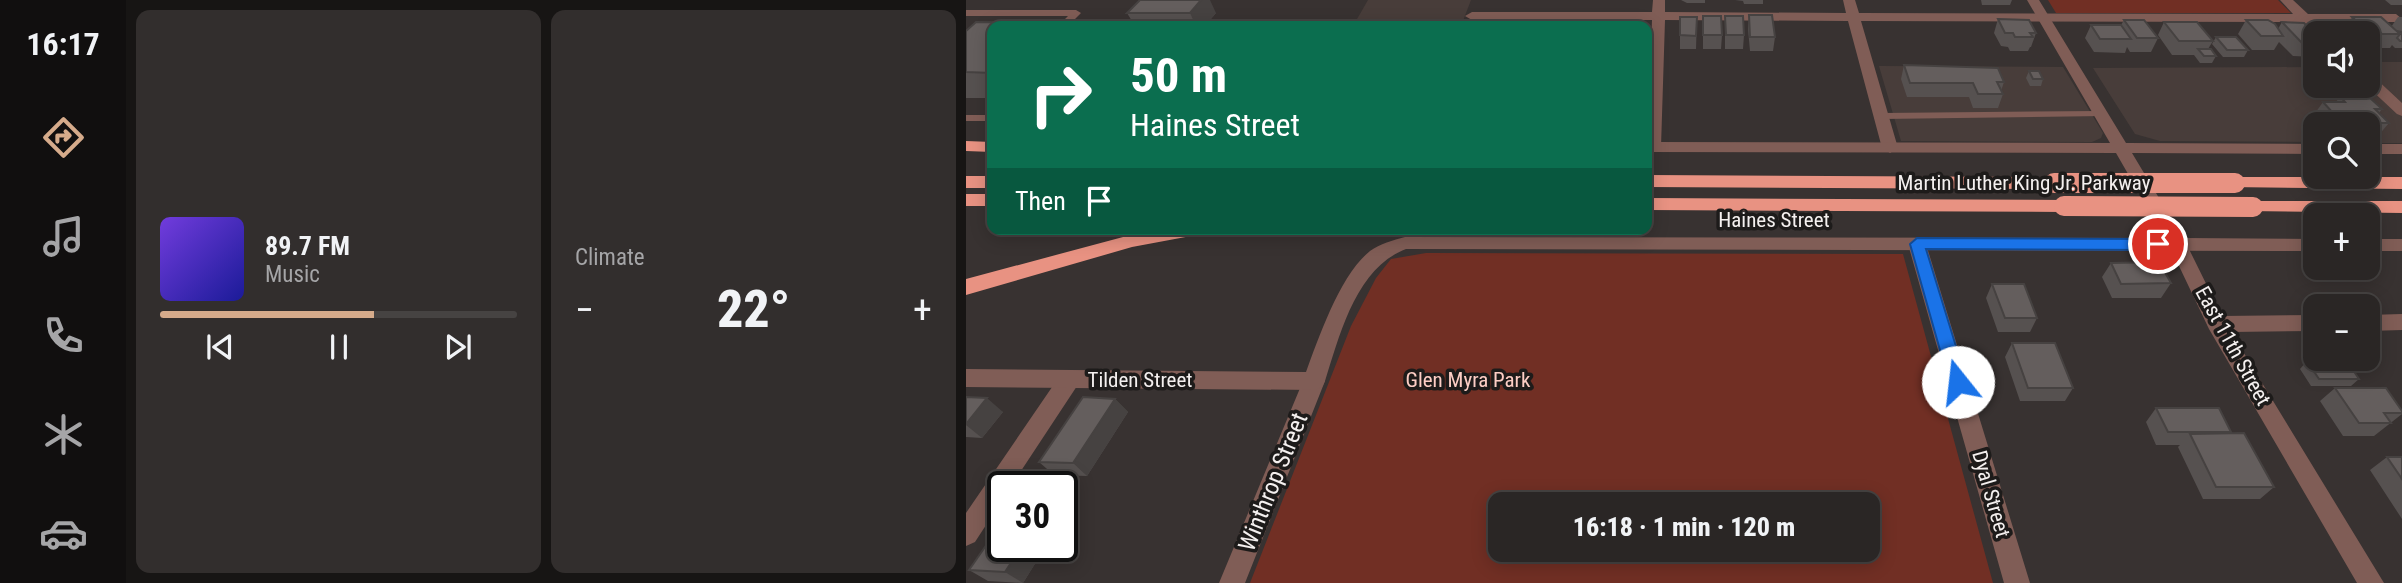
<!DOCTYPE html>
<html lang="en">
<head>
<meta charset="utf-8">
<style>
	body { margin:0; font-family:"Roboto Condensed",sans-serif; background:#322e2d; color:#f1f3f6; height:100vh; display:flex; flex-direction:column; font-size:26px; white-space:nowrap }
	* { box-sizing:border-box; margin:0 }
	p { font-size:23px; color:#a5a5a7 }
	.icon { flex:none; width:38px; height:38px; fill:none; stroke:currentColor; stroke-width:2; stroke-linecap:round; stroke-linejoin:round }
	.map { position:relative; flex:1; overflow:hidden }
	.side { display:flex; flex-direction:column; gap:10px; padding:10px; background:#171514; width:840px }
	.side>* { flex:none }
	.guide { position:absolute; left:21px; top:21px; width:665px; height:214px; border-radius:14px; box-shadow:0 4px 18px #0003,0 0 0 2px #464342; background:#0b6e4f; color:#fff; overflow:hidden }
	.fabs { position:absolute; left:1337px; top:21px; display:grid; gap:14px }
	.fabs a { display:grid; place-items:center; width:77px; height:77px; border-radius:14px; background:#2a2625; box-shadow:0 4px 18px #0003,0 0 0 2px #464342; font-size:35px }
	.speed { position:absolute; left:21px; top:471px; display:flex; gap:14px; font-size:35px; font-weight:700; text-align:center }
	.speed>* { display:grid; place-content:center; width:91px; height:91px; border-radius:50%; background:#2a2625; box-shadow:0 4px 18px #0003,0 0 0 2px #464342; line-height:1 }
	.speed .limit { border:4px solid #111; border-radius:10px; background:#fff; color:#111 }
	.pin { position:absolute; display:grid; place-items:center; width:60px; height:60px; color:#fff; margin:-30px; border:4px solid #fff; border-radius:50%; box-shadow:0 2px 7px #0007 }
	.me { position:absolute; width:77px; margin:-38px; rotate:344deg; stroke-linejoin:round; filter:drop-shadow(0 0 5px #0008) }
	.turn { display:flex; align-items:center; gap:24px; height:147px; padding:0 28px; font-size:32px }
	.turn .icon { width:91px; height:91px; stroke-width:2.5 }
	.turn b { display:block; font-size:49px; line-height:60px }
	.then { display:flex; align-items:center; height:66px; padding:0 28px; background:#0003; gap:14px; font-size:26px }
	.big { font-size:52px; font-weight:800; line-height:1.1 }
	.side .card { flex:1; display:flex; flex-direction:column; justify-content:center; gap:10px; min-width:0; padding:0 24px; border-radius:14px; background:#322e2d }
	.song { display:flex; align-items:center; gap:21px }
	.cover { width:84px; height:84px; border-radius:10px; background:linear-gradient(135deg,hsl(260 70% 55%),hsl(240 70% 35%)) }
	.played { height:7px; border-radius:4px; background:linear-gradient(90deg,#d6ab8b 60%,#464342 60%) }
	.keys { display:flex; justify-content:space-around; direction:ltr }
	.heat { display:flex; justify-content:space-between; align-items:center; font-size:38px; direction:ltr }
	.side .tiles { flex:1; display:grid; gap:10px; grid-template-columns:repeat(2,1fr) }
	.trip { position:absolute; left:522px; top:492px; width:392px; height:70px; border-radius:14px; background:#2a2625; box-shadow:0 4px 18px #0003,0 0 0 2px #464342; font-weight:800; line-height:70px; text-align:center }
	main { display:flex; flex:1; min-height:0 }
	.menu { display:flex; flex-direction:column; width:126px; justify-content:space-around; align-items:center; background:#110f0f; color:#a5a5a7 }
	.menu .icon { width:49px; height:49px }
	.menu .current { color:#d6ab8b }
	.menu b { font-size:32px; color:#f1f3f6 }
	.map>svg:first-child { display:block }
	.built { fill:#483d3a }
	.green { fill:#712f24; fill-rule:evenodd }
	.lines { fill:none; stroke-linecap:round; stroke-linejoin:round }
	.service { fill:#805d56; fill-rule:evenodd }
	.minor { fill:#805d56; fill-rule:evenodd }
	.tertiary { fill:#805d56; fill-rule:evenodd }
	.motorway { fill:#e89282; fill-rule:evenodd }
	.motorway-bridge { stroke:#e89282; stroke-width:20 }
	.wall { fill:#565150 }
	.shaded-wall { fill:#464241 }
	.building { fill:#645e5d; stroke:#464241; stroke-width:2 }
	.route { fill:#1a73e8; stroke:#114b97; stroke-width:2 }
	.labels { text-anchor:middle; stroke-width:7; stroke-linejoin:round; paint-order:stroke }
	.street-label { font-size:21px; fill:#f4f0ef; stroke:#1d1b1a }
	.park-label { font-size:21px; fill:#fdcec5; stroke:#1d1b1a }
	.near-street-label { font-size:24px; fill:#f4f0ef; stroke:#1d1b1a }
</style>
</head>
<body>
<main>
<nav class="menu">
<b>16:17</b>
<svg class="icon current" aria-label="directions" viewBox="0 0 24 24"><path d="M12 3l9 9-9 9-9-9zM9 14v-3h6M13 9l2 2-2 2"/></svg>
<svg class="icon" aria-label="music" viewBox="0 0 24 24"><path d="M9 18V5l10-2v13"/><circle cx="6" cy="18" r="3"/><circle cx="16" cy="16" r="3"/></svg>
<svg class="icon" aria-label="phone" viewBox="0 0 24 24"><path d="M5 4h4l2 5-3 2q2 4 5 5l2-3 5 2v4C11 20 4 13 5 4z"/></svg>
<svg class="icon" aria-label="climate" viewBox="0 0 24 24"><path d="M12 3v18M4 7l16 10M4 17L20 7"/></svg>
<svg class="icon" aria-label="car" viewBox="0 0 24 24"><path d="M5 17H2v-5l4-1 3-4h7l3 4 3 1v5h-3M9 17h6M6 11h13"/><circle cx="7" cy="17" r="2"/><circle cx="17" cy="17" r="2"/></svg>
</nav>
<section class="side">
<div class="tiles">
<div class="card">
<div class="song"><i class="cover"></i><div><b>89.7 FM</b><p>Music</p></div></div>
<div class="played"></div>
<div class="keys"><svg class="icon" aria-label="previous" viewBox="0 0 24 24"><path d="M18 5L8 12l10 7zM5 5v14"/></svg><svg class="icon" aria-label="pause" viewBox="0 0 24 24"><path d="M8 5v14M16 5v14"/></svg><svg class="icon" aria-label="next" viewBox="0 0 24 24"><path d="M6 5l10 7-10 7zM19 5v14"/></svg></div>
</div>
<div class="card"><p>Climate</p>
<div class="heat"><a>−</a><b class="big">22°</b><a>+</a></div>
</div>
</div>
</section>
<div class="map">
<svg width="1436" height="583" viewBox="0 0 1436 583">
	<rect width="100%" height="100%" fill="#383231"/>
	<!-- built -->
	<path class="built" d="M402 0H505L495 26H387Z
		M1402 62H1436V143H1402V124H1349V142L1194 141 1169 134 1127 68 1349 67V86H1402Z
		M913 66 1097 67 1137 133 1135 138 1126 142 935 141Z"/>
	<!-- green -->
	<path class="green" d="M1082 0H1312L1325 13H1090Z
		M460 253 937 254 1027 583H284L385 326 410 278 425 259ZM534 504H901V550H534Z"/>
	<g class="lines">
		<!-- service -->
		<path class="service" d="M0 10H110L115 13 102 26H92L102 16H0Z
			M1134 111 1140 114 1138 116 916 119 910 116 916 113Z
			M0 115H26V121H0Z"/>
		<!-- minor -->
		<path class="minor" d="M687 0H699V12L880 13 877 0H889L893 13 1327 14 1314 0H1327L1342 14H1430L1436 19 1430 22H1350L1361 33H1349V36L1335 22 895 21 932 148 924 153 916 148 882 21 699 20 695 147 687 152 681 150 686 20H506L499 16 506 12H686Z
			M1402 75 1407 76 1436 103V116L1431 114 1401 86Z
			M951 238 957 239 960 244 1064 583H1038L942 244 945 239Z
			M1212 239 1218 240 1221 245 1256 316 1349 315V331L1265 332 1418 583H1391L1243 329 1203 245 1206 240Z
			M1436 314V330L1402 331V315Z
			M103 371 111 374 114 380 111 386 45 486H37V499L9 542 0 546V513L95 374Z
			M348 372 356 375 359 381 279 583H253L337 381 340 375Z"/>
		<!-- tertiary -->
		<path class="tertiary" d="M1061 0H1073L1160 143 1349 144V154L1166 153 1217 238 1349 239V251L440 249C390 268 374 334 359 381L356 387 348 390 0 387V369L340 372C353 337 374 275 404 251 414 244 427 240 439 237L1199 238 1150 153 681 152V142L1144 143Z
			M1402 144H1436V154H1402Z
			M1402 239H1436V251H1402Z"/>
		<!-- motorway -->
		<path class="motorway" d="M0 141 26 142V152L0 151Z
			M681 175 1088 177 1097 183 1088 189 681 187Z
			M0 176H26V188H0Z
			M1269 177H1436V189L1263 187 1260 183Z
			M0 194H26V206H0Z
			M681 198 1098 200 1105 202 1107 206 1105 210 1098 212 681 210Z
			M1287 201H1436V213L1280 211 1278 207 1280 203Z
			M187 229H235L232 234 225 236 166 247 0 295V279Z"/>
		<!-- motorway-bridge -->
		<path class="motorway-bridge" d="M1088 183H1269
			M1098 206 1287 207"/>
	</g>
	<!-- wall -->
	<path class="wall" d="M715 0H739V3H721Z
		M769 0H797V4H778L777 1Z
		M1015 0H1046L1044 5H1016Z
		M1419 0H1436V5H1425Z
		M161 13H250L239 26H169Z
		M783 15 809 37 807 51H784L782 29Z
		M737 16 756 35 755 49H737Z
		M759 16 778 35 777 49H759Z
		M714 17H731L730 49H714Z
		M1386 17 1425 27 1432 17H1436V48H1429L1426 45 1424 48H1406L1402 44V33H1380L1377 31Z
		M1032 19 1070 33 1065 47H1064L1062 51H1044L1042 47 1035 46 1028 33Z
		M1158 20 1192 38 1185 52H1164L1161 47 1159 53 1128 52 1119 38 1125 25H1155Z
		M1280 20 1312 29 1316 22 1349 34V57L1327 56 1313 42 1308 50H1286L1272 34Z
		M1198 22 1247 41 1242 49 1250 56 1246 63H1234L1228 55H1206L1192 35Z
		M26 26V98H0V31Z
		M1250 37 1282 50 1278 57H1257L1246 44Z
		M938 65 1038 82 1035 91 1037 94 1032 108H1007L1003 97H941L935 79Z
		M1063 71 1077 79 1075 86H1064L1060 78Z
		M1374 96 1416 109 1413 113 1423 123 1411 137H1402V124H1354L1347 116 1357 102H1370Z
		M1145 263 1205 283 1195 298H1146L1136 277Z
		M1026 284 1071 318 1064 332H1032L1020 298Z
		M1046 343 1107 388 1099 401H1054L1039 357Z
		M1341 361 1393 379 1385 386H1345L1334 369Z
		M1369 388 1436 411V414L1408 436H1377L1354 401Z
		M0 397 37 412 16 438 0 437Z
		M149 399 162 412 121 476 88 475 73 462Z
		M1190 408 1265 432 1263 433 1308 487 1294 499H1237L1212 447 1214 445H1190L1180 422Z
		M1421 457H1436V519L1404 470Z
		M37 546H80L57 583 22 581 3 570Z"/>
	<!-- shaded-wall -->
	<path class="shaded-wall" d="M235 0H244L250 13 239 26H230L224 13Z
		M21 398 37 412 16 438 0 425Z
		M149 399 162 412 121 476 107 463Z
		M96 500 105 507 96 521Z
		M56 546H80L57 583 39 572Z"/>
	<!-- building -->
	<path class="building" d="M174 0H235L224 13H161Z
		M783 15H806L809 37H784Z
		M737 16H755L756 35H737Z
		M759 16H777L778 35H760Z
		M714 17H731L730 36 714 35Z
		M1386 17H1415L1434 34H1416L1407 26H1396Z
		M1032 19 1063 20 1070 33H1064L1067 37H1049L1047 33H1039Z
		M1158 20H1178L1192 38H1171Z
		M1280 20H1302L1309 24 1317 36H1295Z
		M10 22 115 23 112 26H26V73L0 72V31Z
		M1198 22H1231L1247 41H1213Z
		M1316 22 1338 23 1349 34V43H1336Z
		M362 24H423L422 26H360Z
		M1125 25H1155L1165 39H1134Z
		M1431 31 1436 32V41H1434L1431 38 1434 34Z
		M1250 37H1270L1282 50H1261Z
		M1232 49H1245L1250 56H1238Z
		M938 65 1032 68 1038 82H1031L1037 94H1012L1007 83H944Z
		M1063 71H1073L1077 79H1067Z
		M1374 96 1403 97 1416 109H1409L1423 123H1376L1357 102H1379Z
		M1193 262 1205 283 1155 284 1145 263Z
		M1026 284H1058L1071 318H1039Z
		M1046 343H1089L1107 388H1062Z
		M1341 361H1381L1393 379H1353Z
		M1369 388H1420L1436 411V413H1418L1425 423H1393Z
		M0 397 21 398 0 424Z
		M117 397 149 399 107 463 73 462Z
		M1190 408H1253L1265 432H1202Z
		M1278 433 1308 487H1250L1224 434Z
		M1421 457H1436V479Z
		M37 521V546H56L39 572 3 570Z"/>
	<!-- route -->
	<path class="route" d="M951 238 1192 239 1199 244 1192 250 960 249 1001 382 998 387 992 389 986 387 983 382 944 244Z"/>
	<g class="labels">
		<!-- street labels -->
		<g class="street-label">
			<text x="1058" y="190">Martin Luther King Jr. Parkway</text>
			<text x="808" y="227">Haines Street</text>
			<text transform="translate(1267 346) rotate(61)" y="7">East 11th Street</text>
			<text x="174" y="387">Tilden Street</text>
			<text transform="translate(1025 494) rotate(74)" y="7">Dyal Street</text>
		</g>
		<!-- park labels -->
		<g class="park-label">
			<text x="502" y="387">Glen Myra Park</text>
		</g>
		<!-- near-street labels -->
		<g class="near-street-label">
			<text transform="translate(307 482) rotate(-68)" y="8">Winthrop Street</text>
		</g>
	</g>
</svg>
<div class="fabs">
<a><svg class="icon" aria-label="sound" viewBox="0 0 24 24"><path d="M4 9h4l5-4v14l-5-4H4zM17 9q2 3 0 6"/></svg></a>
<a><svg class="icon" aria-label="search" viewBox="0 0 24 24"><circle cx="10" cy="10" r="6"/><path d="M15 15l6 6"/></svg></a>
<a>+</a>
<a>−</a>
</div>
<div class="speed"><div class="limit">30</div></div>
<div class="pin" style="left:1192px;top:244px;background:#d93025"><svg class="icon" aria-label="arrive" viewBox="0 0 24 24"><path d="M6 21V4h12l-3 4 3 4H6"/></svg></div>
<svg class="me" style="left:992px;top:382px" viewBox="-20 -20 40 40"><circle r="19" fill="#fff"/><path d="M0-13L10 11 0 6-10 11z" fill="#1a73e8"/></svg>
<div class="trip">16:18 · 1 min · 120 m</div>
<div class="guide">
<div class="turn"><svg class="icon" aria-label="right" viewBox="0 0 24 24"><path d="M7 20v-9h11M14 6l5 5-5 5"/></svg><div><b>50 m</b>Haines Street</div></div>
<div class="then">Then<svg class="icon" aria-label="arrive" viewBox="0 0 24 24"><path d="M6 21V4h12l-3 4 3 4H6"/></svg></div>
</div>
</div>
</main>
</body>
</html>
